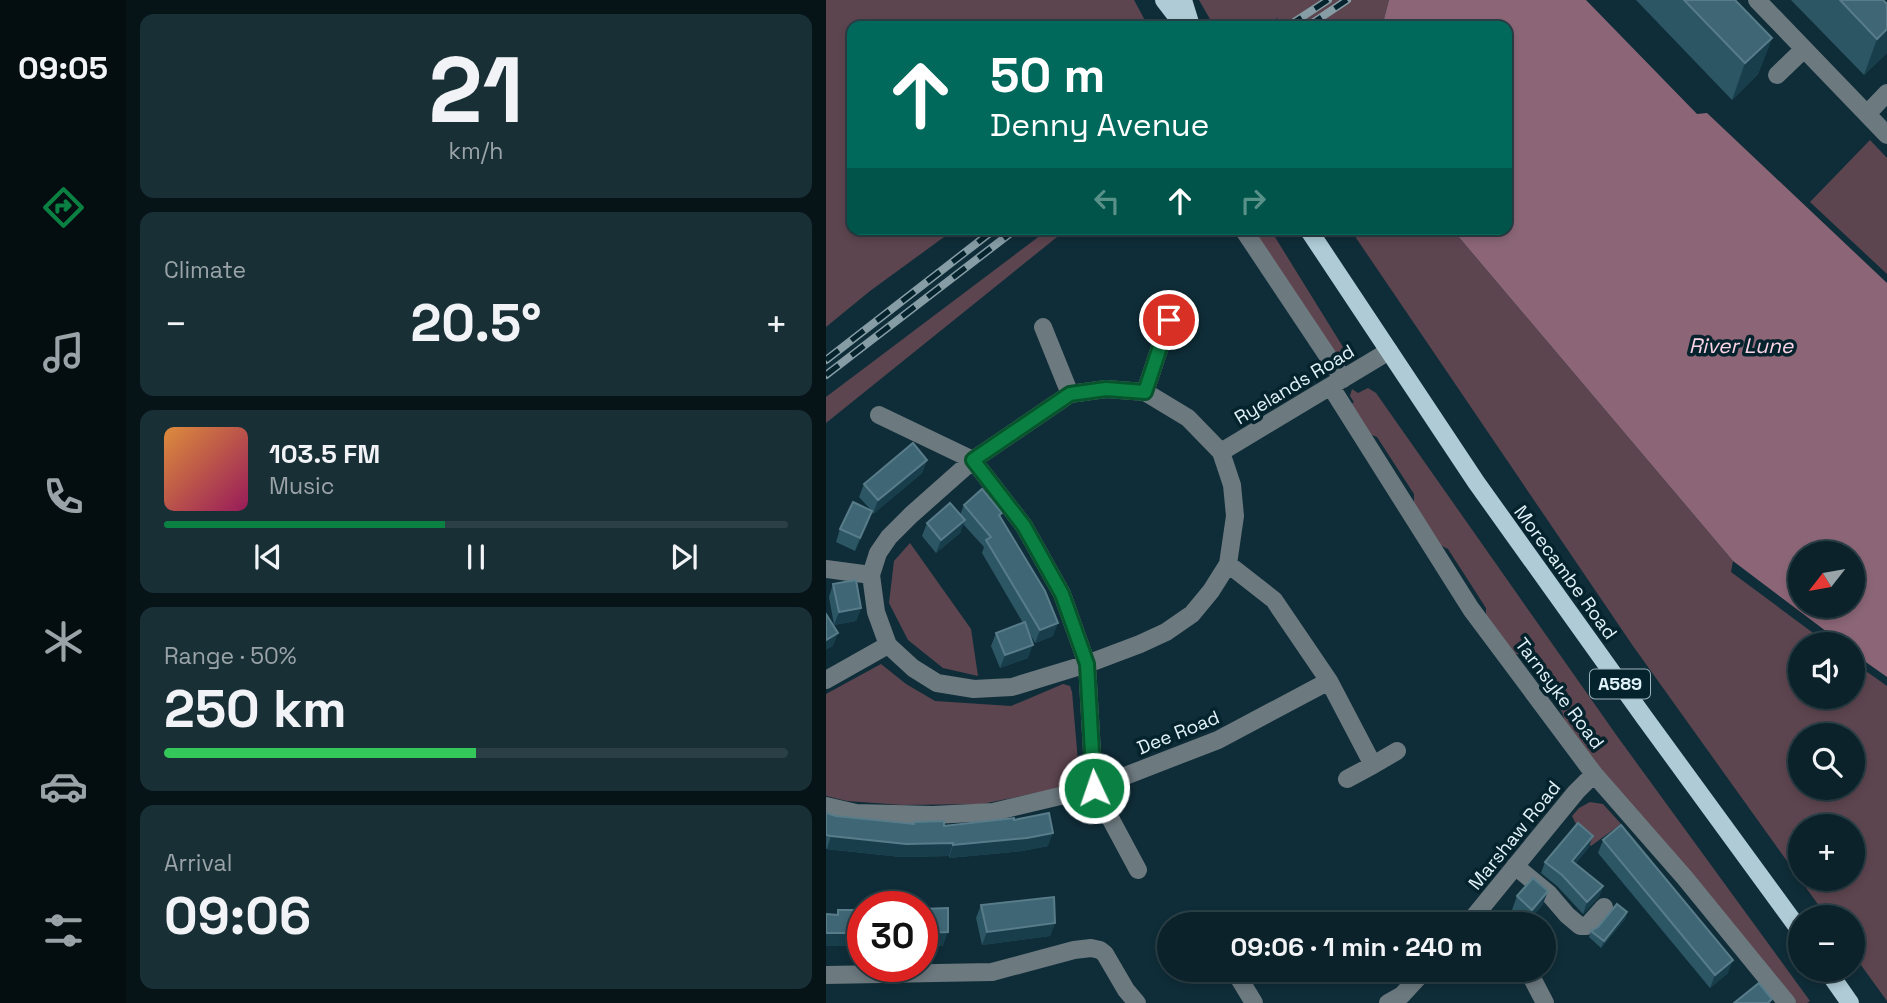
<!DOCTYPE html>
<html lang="en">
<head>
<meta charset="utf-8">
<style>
	body { margin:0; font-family:"Space Grotesk",sans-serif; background:#192f36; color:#f1f3f6; height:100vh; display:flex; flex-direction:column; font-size:26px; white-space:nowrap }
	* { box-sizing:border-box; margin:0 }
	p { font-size:23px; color:#9aa4a8 }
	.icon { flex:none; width:38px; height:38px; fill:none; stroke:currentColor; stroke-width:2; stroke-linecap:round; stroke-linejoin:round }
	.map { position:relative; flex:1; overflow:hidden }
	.drawer { display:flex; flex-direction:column; gap:14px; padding:14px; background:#061317; width:700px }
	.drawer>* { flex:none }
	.top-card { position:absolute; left:21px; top:21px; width:665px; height:214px; border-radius:14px; box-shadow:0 4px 10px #0003,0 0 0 2px #2b3f47; background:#00695c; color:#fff; overflow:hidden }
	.needle { width:46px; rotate:239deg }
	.buttons { position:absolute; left:962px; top:541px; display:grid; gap:14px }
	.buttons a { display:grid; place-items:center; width:77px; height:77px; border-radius:50%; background:#0b222a; box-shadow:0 4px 10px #0003,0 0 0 2px #2b3f47; font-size:35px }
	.speed { position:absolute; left:21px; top:891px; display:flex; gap:14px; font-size:35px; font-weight:700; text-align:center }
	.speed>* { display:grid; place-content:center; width:91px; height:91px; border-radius:50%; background:#0b222a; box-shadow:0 4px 10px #0003,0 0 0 2px #2b3f47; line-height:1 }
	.speed .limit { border:10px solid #d22; background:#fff; color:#111 }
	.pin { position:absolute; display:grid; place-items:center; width:60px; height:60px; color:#fff; margin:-30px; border:4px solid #fff; border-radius:50%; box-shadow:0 2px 7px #0007 }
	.me { position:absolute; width:77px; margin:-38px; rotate:357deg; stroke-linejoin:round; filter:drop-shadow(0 0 5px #0008) }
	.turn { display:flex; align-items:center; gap:24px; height:147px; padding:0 28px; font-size:32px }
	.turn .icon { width:91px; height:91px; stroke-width:2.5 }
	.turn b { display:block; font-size:49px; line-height:60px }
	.lanes { display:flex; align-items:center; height:66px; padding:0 28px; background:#0003; justify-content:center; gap:35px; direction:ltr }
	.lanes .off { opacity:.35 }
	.big { font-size:52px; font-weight:700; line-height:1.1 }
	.drawer .tile { flex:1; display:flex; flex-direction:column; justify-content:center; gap:10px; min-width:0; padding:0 24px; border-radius:14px; background:#192f36 }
	.drawer .dial { align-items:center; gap:0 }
	.dial b { font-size:91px; line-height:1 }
	.song { display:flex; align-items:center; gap:21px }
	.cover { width:84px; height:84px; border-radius:10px; background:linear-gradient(135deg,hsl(30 70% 55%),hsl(330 70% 35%)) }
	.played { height:7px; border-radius:4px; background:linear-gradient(90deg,#0b8043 45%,#2b3f47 45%) }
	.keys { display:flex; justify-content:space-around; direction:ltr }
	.heat { display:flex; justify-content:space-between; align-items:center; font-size:38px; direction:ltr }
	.charge { height:10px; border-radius:5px; background:linear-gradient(90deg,#34c759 50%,#2b3f47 0) }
	.trip { position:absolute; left:331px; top:912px; width:399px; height:70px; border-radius:35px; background:#0b222a; box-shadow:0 4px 10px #0003,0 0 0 2px #2b3f47; font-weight:700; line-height:70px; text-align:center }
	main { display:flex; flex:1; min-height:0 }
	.tab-bar { display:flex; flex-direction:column; width:126px; justify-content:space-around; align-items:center; background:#040e11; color:#9aa4a8 }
	.tab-bar .icon { width:49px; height:49px }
	.tab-bar .current { color:#0b8043 }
	.tab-bar b { font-size:32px; color:#f1f3f6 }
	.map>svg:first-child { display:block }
	.green { fill:#5d454f; fill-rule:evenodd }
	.water { fill:#8c6677; fill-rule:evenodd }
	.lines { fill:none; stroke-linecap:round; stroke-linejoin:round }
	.minor { stroke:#6c797f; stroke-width:18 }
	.major { stroke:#aecbd6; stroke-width:18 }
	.rail-casing { stroke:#879da6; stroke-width:8 }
	.rail { stroke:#05232d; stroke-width:5; stroke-dasharray:16; stroke-linecap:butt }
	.wall { fill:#2c5664 }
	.shaded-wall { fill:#183e4c }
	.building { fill:#3f6674; stroke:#587c89; stroke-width:2 }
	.route-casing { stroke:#07532c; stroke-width:18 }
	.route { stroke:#0b8043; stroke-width:12 }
	.labels { text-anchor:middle; stroke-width:7; stroke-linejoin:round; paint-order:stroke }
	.shield { fill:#05232d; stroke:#9fb3bb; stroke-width:2 }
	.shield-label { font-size:18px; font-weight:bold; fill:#e1f1f8 }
	.street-label { font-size:19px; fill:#e1f1f8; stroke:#05232d }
	.water-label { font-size:21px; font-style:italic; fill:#fdd4e5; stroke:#05232d }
</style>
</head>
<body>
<main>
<nav class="tab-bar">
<b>09:05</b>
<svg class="icon current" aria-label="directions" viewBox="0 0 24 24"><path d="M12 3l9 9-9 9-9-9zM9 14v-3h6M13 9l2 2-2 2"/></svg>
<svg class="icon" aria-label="music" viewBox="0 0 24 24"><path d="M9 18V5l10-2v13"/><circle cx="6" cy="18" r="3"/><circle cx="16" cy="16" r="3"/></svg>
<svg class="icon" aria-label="phone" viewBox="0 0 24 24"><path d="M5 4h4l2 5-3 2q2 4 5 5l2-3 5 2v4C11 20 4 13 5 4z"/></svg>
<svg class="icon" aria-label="climate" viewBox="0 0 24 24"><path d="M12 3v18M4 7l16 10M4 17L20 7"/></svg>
<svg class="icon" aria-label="car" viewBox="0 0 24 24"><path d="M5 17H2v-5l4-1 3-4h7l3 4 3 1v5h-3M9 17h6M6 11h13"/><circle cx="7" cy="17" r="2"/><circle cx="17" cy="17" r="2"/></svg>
<svg class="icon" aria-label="filters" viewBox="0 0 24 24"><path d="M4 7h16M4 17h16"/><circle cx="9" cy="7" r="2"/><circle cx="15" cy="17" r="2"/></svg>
</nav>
<section class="drawer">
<div class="tile dial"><b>21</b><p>km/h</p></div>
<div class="tile"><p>Climate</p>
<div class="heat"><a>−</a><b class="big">20.5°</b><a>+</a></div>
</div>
<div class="tile">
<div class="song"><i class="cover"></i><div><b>103.5 FM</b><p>Music</p></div></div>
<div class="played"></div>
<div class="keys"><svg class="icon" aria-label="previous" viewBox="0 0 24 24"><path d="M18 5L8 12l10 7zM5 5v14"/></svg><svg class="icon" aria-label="pause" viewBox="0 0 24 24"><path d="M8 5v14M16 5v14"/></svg><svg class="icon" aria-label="next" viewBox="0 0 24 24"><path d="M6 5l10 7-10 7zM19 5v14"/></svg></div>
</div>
<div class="tile"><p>Range · 50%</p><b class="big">250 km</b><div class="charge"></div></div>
<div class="tile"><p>Arrival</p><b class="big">09:06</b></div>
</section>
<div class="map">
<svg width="1061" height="1003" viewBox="0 0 1061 1003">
	<rect width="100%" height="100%" fill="#0f2d38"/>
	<!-- green -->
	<path class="green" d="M0 0H308L322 26H26V229H129L44 291 0 327Z
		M373 0H563L557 23 552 26H456L451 18 438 26H388Z
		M1044 140 1061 158V274L984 202Z
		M223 229H241L0 423V397Z
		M423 229H444L517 347 520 353 519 356 511 358Z
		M524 229H626L907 561 905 572 1002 644H975V696H1027V662L1061 686V1001L1027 954V917H1001L807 646ZM975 735H1027V788H975ZM975 826H1027V878H975Z
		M542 388 550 393 791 736 984 1001 981 1003H970L777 774 740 725 736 712 695 655 685 653 660 618V608L622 549 610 543 588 507V494L551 437 541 433 524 405 528 402 524 396 526 389 532 393Z
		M84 543 145 629 152 676 117 668 82 640 63 603 68 561Z
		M55 664 80 684 109 701 185 706 237 684 244 686 246 692 254 784 156 804 76 805 21 801 0 796V694Z
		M764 802 777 804 795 824 765 846 757 838 746 816 753 808Z"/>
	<!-- water -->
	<path class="water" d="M563 0H760L871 114 881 113 1061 283V677L1027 653V644H1017L907 561 626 229H681V26H552L557 23ZM975 553H1027V606H975Z"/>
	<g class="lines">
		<!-- minor -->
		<path class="minor" d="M931 0 1061 135
			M951 75 978 49
			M1041 114 1061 93
			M417 229 517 379
			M217 327 244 394
			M505 387 645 609 768 774 859 878 961 1003
			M280 389 319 392 362 418 395 452 406 485 409 516 402 564 385 591 366 614 340 632 314 644 261 664 186 687 148 689 111 683 87 668 62 645 50 612 45 575 52 553 63 537 85 515 147 460 244 394Z
			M319 392 343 320
			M53 415 147 460 198 526 236 594 261 664 268 788 312 870
			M395 452 563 351
			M402 564 448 600 503 681 547 765 521 779
			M0 569 45 575
			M0 680 62 645
			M547 765 571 751
			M0 806 30 813 107 815 167 812 268 788 392 740 503 681
			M689 866 723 894 741 915 754 926H761L778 907
			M642 924 750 792 768 774
			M408 970 428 1003
			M697 970 706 978 719 1003
			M0 975 166 972 248 950 265 948 274 950 279 954 300 990 311 1003
			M562 1003 576 995 599 970"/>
		<!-- major -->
		<path class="major" d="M338 0 358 26
			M357 0 365 26
			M482 229 650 482 818 717 975 932
			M1001 970 1024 1003"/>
		<defs>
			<path id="rail" d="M462 26 502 0
				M482 26 521 0
				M0 360 169 229
				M0 375 190 229"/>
		</defs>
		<!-- rail casing -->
		<use href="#rail" class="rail-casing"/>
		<!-- rail -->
		<use href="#rail" class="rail"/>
	</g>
	<!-- wall -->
	<path class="wall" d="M810 0H909L946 38 932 74 906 100Z
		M965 0H1057L1061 4V53L1038 75Z
		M101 460 96 473 47 514 46 512 29 551 10 542 14 529 45 510 33 497 38 484Z
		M138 505 176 513 174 517 227 636 209 643 201 629 202 658 174 668 165 646 170 633 197 623 156 553 158 547 137 524 134 533 110 553 96 536 101 523 134 515Z
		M7 584 35 608 30 621 8 625 3 597Z
		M0 813 10 816 87 824 88 822 118 826 188 820 222 846 196 851 123 858V856L75 857 0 849Z
		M777 840 902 973 884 988 772 853Z
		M763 847 749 864 777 886 773 897 757 914 731 886 715 873 719 862Z
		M691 896 717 904 701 923 686 910Z
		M155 905 229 923 224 936 156 945 150 918Z
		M801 912 799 919 775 948 763 937 765 931Z"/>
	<!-- shaded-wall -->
	<path class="shaded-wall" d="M1061 29V53L1038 75 1051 39Z
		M946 38 932 74 906 100 919 63Z
		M101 460 96 473 47 514 52 500Z
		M46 511 42 524 29 551 34 538Z
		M139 520 134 533 110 553 115 540Z
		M35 608 30 621 8 625 13 612Z
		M232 623 227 636 209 643 214 630Z
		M12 633 7 646 0 650V640Z
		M207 645 202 658 174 668 179 655Z
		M227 833 222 846 196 851 123 858 127 845Z
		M5 836 127 843 123 856 75 857 1 849Z
		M767 836 763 847 742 872 746 861Z
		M777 886 773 897 757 914 761 902Z
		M722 891 717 904 701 923 706 910Z
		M801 912 799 919 775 948 778 941Z
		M229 923 224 936 156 945 161 932Z
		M122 932 117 946H96V933Z
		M0 933H37V946H0Z
		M907 960 902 973 884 988 889 975Z"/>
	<!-- building -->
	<path class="building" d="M858 0H909L946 38 919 63Z
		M1014 0H1057L1061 4V29L1051 39Z
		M87 443 101 460 52 500 38 484Z
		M156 489 176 513 173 515 219 591 232 623 214 630 160 540 165 537 138 505Z
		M27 502 46 511 34 538 14 529Z
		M124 503 139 520 115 540 101 523Z
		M30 580 35 608 13 612 7 584Z
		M0 614 12 633 0 640Z
		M199 622 207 645 179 655 170 633Z
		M0 813 10 816 88 824V822L118 821V826L188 818V820L223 813 227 833 201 838 127 845V843L80 844 5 836 0 835Z
		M752 823 767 836 746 861 777 886 761 902 736 875 719 862Z
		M795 825 907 960 889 975 777 840Z
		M707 878 722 891 706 910 691 896Z
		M228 897 229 923 161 932 155 905Z
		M791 904 801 912 778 941 765 931 772 927Z
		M122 908V932L96 933V909Z
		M12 910H37V933H0V914L12 915Z
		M933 983 946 999 942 1003H908Z"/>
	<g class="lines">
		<defs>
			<path id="route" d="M268 788 261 664 236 594 198 526 147 460 244 394 280 389 319 392 343 320"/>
		</defs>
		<!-- route casing -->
		<use href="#route" class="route-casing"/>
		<!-- route -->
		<use href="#route" class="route"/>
	</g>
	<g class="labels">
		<!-- shield labels -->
		<rect class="shield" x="764" y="669.5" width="60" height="29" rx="5"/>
		<g class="shield-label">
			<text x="794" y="690">A589</text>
		</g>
		<!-- street labels -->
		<g class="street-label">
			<text transform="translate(468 384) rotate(-31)" y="7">Ryelands Road</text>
			<text transform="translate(740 572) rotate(54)" y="7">Morecambe Road</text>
			<text transform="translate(734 693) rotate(53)" y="7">Tarnsyke Road</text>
			<text transform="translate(352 732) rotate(-22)" y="7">Dee Road</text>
			<text transform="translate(688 835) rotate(-51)" y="7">Marshaw Road</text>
		</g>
		<!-- water labels -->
		<g class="water-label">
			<text x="915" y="353">River Lune</text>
		</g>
	</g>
</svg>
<div class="buttons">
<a><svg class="needle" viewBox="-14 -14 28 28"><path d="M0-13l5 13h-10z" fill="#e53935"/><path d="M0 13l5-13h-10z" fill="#9aa4a8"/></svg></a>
<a><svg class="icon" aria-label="sound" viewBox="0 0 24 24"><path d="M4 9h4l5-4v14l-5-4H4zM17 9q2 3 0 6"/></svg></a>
<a><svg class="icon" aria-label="search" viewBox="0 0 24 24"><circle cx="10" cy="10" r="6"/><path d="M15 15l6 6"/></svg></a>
<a>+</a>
<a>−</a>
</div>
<div class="speed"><div class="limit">30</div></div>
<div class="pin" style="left:343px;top:320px;background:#d93025"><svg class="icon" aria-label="arrive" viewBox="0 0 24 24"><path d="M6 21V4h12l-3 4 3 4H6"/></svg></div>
<svg class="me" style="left:268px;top:788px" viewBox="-20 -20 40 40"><circle r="17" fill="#0b8043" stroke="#fff" stroke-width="3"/><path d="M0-11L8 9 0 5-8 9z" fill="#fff"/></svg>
<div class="trip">09:06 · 1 min · 240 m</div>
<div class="top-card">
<div class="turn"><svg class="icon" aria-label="ahead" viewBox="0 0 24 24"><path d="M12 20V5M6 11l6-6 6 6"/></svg><div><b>50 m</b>Denny Avenue</div></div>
<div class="lanes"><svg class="icon off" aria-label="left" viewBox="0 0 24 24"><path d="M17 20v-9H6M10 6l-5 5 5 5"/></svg><svg class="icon" aria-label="ahead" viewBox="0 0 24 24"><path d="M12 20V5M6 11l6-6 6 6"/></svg><svg class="icon off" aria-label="right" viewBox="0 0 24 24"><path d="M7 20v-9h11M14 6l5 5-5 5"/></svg></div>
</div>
</div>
</main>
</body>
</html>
